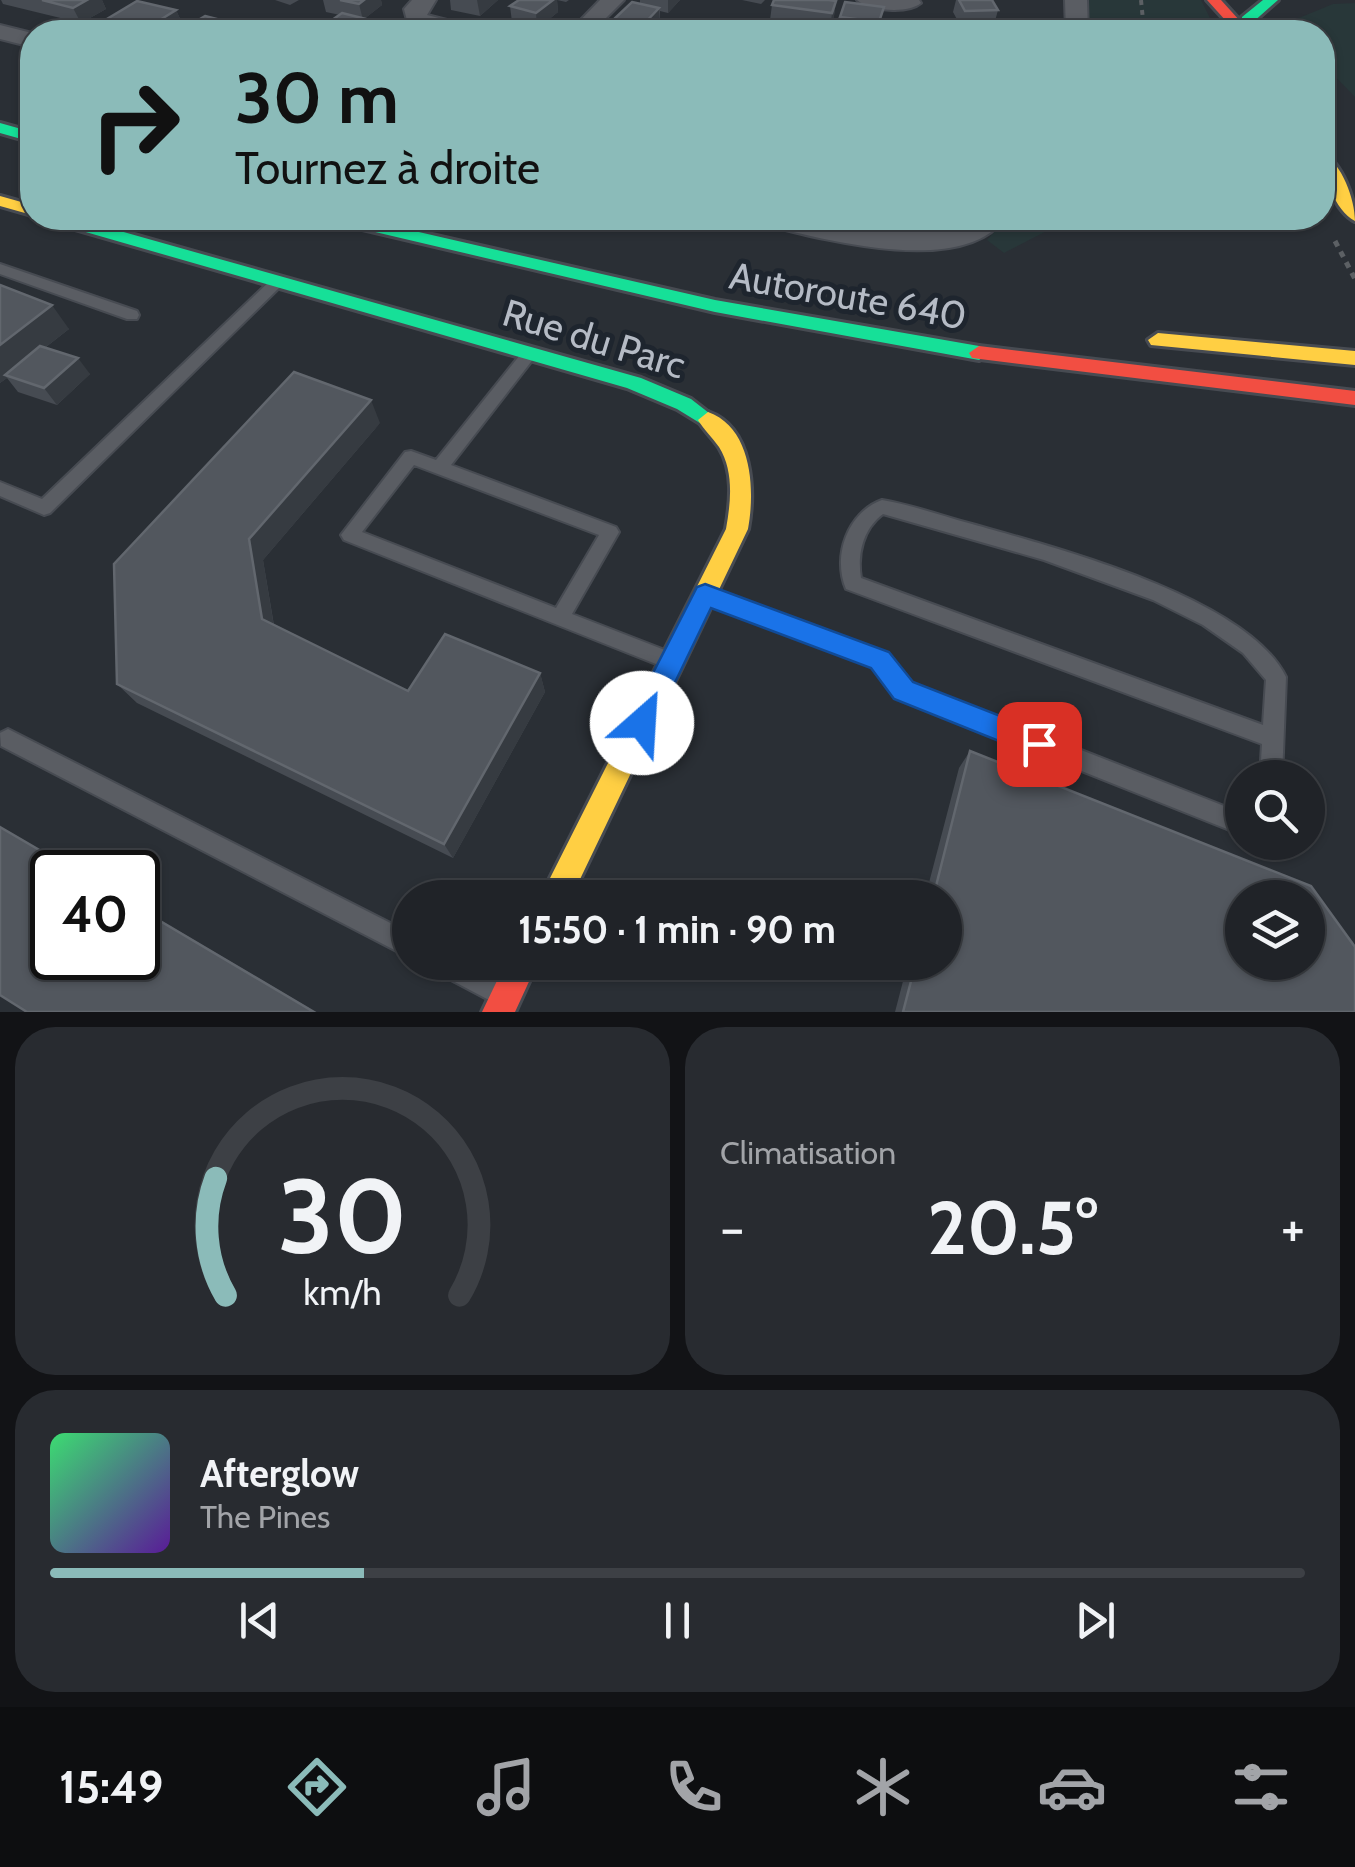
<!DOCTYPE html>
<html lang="fr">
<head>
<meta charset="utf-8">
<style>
	body { margin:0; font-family:Cabin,sans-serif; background:#282b30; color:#f1f3f6; height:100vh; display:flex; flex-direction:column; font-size:38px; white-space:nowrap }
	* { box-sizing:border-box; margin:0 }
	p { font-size:32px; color:#a2a4a8 }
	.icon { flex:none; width:55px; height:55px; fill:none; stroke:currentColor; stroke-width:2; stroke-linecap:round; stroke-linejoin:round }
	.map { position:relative; height:1012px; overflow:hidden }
	.drawer { display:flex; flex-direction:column; gap:15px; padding:15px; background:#121316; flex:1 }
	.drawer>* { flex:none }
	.banner { position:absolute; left:20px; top:20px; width:1315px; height:210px; border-radius:40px; box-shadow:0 2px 8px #0004,0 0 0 2px #3d4045; background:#8bbbb9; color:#111; overflow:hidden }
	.tools { position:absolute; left:1225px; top:760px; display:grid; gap:20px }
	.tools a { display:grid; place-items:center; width:100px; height:100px; border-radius:50%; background:#202328; box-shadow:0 2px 8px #0004,0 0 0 2px #3d4045; font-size:50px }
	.speed { position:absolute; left:30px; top:850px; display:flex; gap:20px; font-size:50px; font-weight:700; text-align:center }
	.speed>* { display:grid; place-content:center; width:130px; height:130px; border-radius:50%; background:#202328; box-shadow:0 2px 8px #0004,0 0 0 2px #3d4045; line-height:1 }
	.speed .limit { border:5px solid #111; border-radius:15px; background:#fff; color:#111 }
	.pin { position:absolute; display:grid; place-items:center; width:85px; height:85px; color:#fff; margin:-42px; border-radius:20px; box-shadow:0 5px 15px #0006 }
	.me { position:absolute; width:110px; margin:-55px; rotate:26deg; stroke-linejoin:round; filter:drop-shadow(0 0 8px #0008) }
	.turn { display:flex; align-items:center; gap:35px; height:210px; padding:0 50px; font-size:45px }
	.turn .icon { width:130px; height:130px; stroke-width:2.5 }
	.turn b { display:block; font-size:70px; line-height:85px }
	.big { font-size:75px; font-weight:700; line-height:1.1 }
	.drawer .widget { flex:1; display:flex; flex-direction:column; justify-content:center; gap:15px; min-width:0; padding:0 35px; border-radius:40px; background:#282b30 }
	.drawer .dial { align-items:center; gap:0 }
	.dial svg { height:260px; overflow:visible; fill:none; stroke:#3d4045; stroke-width:7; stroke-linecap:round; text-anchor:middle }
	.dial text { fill:#f1f3f6; stroke:none }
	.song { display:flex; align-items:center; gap:30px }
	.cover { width:120px; height:120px; border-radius:15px; background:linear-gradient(135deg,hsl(140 70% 55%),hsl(270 70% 35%)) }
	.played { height:10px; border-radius:5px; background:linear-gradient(90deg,#8bbbb9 25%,#3d4045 25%) }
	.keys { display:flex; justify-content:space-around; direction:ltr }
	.heat { display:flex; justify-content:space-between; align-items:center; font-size:55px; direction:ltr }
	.drawer .tiles { flex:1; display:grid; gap:15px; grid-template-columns:1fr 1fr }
	.widget:last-child { grid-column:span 2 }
	.trip { position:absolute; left:392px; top:880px; width:570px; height:100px; border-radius:50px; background:#202328; box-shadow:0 2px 8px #0004,0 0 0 2px #3d4045; font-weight:700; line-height:100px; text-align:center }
	.tabs { display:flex; height:160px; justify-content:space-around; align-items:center; background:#0d0e10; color:#a2a4a8 }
	.tabs .icon { width:70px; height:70px }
	.tabs .selected { color:#8bbbb9 }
	.tabs b { font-size:45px; color:#f1f3f6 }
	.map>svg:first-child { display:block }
	.green { fill:#283739 }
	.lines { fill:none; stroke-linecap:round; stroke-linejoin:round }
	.lane-casing { stroke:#474b52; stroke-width:4 }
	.street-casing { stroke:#474b52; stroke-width:4 }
	.fast-casing { stroke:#474b52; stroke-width:6 }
	.slow-casing { stroke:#474b52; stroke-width:6 }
	.jam-casing { stroke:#474b52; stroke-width:6 }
	.path-far1 { stroke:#5c6064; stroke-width:4; stroke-dasharray:5 5; stroke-linecap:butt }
	.path { stroke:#5c6064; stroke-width:5; stroke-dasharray:6 6; stroke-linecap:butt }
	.lane { fill:#5a5d63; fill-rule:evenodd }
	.street { fill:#5a5d63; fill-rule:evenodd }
	.fast { fill:#16e098; fill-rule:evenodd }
	.slow { fill:#ffcf43; fill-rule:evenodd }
	.jam { fill:#f24e42; fill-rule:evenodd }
	.wall { fill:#464b52 }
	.shaded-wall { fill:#363b41 }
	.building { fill:#52575e; stroke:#62676e; stroke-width:2.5; fill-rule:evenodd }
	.route { fill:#1a73e8; stroke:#114b97; stroke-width:2.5 }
	.labels { text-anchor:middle; stroke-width:10; stroke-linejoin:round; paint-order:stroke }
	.street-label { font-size:38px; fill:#b5bbc5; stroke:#1e252e }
</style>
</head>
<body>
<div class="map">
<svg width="1355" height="1012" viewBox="0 0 1355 1012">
	<rect width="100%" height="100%" fill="#2a2f35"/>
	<!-- green -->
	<path class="green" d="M1088 0H1201L1217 32H1090Z
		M1355 3V97L1323 64 1322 32H1300L1294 20 1333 4Z
		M1007 218H1072L1004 253 987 240Z"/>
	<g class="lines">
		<defs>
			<path id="lane" d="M0 264 137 311 139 315 137 319H127L0 274Z
				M278 276 283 278V284L50 513 44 515 0 496V482L42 499 273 278Z
				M529 349 534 350 537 354 534 358 451 465 616 527 619 532 572 614 675 654 678 660 675 666 668 669 661 666 344 540 341 535 405 452 411 451 436 460 524 350ZM414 465 599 535 556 608 362 532Z
				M882 500C912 505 942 516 972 524 1053 547 1247 597 1286 677L1282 778H1260L1262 744 846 589C832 556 848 512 882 500ZM883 514 1044 560 1153 600 1203 625 1243 653 1266 680 1263 725 861 578C857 554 863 529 883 514Z
				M710 589 887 654 910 683 1242 813V835L896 697 873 666 703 603 701 597 703 591Z
				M8 729 410 933V958L1 746 0 733Z
				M431 962C456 962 497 963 508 990L505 999 496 1002 487 999 434 971Z"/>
			<path id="street" d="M412 0H436L427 15 475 27 478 32H442L408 24 404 9Z
				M600 0H624L592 32H569Z
				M857 0H919L921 3C908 14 870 11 857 0Z
				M1065 0H1087L1088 32H1066Z
				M0 25 32 33V47L0 39Z
				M758 218C811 215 861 231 914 232 948 233 973 216 1005 218 963 278 821 239 762 224Z"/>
			<path id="fast" d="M1263 0H1278L1252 23H1242V17Z
				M0 123 32 132V142L0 133Z
				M48 218H74L641 378 691 399 718 420 708 428 677 409 627 388 51 222Z
				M328 218H358L715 300 979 346 989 353 979 360 715 312 337 223Z"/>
			<path id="slow" d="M1322 152C1342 164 1355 199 1355 221 1335 211 1322 174 1322 152Z
				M0 196 32 205V215L0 206Z
				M1158 333 1355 351V365L1151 345 1148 340Z
				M708 412C753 428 755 491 748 529L571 898H540L726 529C731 501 734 471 719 447 712 437 704 430 698 420Z"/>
			<path id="jam" d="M1207 0H1221L1250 32H1236Z
				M979 346 1355 391V405L972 358 969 353Z
				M506 962H538L515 1012H482Z"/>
		</defs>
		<!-- lane casing -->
		<use href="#lane" class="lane-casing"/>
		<!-- street casing -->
		<use href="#street" class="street-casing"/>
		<!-- fast casing -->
		<use href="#fast" class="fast-casing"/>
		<!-- slow casing -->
		<use href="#slow" class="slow-casing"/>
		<!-- jam casing -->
		<use href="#jam" class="jam-casing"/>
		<!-- path-far1 -->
		<path class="path-far1" d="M1141 0 1143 20 1161 32"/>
		<!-- path -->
		<path class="path" d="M1335 241 1355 279"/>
		<!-- lane -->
		<use href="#lane" class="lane"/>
		<!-- street -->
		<use href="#street" class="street"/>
		<!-- fast -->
		<use href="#fast" class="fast"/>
		<!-- slow -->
		<use href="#slow" class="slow"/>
		<!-- jam -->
		<use href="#jam" class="jam"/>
	</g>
	<!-- wall -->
	<path class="wall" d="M1 0H102L106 9 81 23 3 4Z
		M275 0H299L290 5Z
		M323 0H381L382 5 364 19 392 32H323L322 27 340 15 326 12Z
		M450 0H498L480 16 451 10Z
		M519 0H569L566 2 557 0 558 12 537 29 512 22 510 6Z
		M640 0H680L668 13 660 11V23L651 32H614L613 20 640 4Z
		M742 0H765L761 4Z
		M956 0H992L998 10 994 25 984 26 1017 32H976L977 26 961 27 953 12Z
		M836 1 834 16 830 29 770 20 772 5Z
		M176 10 183 25 172 32H113L107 19Z
		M840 17 881 23 878 32H838Z
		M0 285 69 329 46 347 90 374 57 405 18 392 7 378 0 383Z
		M380 423 263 560 274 625 408 691 540 673 545 692 453 858 137 703 117 684Z
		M970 751 1355 1012H895L908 962H945V898H925L959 768Z"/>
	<!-- shaded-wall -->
	<path class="shaded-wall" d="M87 0H102L106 9 81 23 73 8Z
		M364 0H381L382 5 363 20 359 4Z
		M477 0H498L480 16Z
		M553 0H557L558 12 537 29 536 13Z
		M668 0H680L668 13Z
		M836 1 834 16 830 29 832 13Z
		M659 8 660 23 651 32H642V26Z
		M176 10 183 25 172 32H149L147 28Z
		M390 25 392 32H379Z
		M244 26 247 32H234Z
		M52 305 69 329 8 376 5 375 7 378 0 383V345Z
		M78 358 90 374 57 405 44 388Z
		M371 400 380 423 263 560 276 639 262 619 249 539Z
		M540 673 545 692 453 858 444 844Z
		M138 907 316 1012H314Z"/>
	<!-- building -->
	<path class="building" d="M42 0H87L73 8Z
		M340 0H364L359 4Z
		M519 0H553L536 13 510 6Z
		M774 0H829L836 1 832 13 772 5Z
		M959 0H992L998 10 965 11Z
		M137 1 176 10 147 28 107 19Z
		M632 2 659 8 642 26 613 20Z
		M845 2 884 7 879 22 840 17Z
		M342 13 390 25 379 32H342L322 27Z
		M205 16 244 26 234 32H178Z
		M749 25 790 32H744Z
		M978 25 1017 29V32H977Z
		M404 27 426 32H397Z
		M0 285 52 305 0 345Z
		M40 346 78 358 44 388 5 375Z
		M294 372 371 400 249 539 262 619 408 691 445 634 540 673 444 844 117 684 114 564Z
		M970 751 1311 886 1355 947V1012H903L916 962H945V898H933ZM1242 898H1308V962H1242Z
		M0 827 77 872H52V958H138V908L314 1012H27L0 995Z"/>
	<!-- route -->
	<path class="route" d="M705 584 889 652 913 682 1049 735 1053 744 1049 753 1039 757 894 699 871 668 711 608 651 732 642 736 632 732 628 723 632 714 697 587Z"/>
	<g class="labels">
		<!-- street labels -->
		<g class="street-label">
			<text transform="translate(848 296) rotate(10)" y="13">Autoroute 640</text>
			<text transform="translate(594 339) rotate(17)" y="13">Rue du Parc</text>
		</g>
	</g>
</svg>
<div class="tools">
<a><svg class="icon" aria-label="search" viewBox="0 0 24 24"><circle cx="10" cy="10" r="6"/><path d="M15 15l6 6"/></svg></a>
<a><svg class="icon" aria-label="layers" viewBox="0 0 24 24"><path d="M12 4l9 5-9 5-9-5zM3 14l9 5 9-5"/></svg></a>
</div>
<div class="speed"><div class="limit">40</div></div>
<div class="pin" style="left:1039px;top:744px;background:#d93025"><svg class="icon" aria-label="arrive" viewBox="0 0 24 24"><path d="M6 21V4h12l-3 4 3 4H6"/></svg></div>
<svg class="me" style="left:642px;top:723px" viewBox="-20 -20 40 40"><circle r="19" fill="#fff"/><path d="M0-13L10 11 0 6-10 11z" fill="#1a73e8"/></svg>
<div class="trip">15:50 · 1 min · 90 m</div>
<div class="banner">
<div class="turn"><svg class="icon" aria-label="right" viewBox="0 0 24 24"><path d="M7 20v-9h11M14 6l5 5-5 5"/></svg><div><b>30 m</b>Tournez à droite</div></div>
</div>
</div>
<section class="drawer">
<div class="tiles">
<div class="widget dial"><svg viewBox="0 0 100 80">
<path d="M14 69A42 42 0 1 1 86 69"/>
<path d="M14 69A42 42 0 0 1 11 33" stroke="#8bbbb9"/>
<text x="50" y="56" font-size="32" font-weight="700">30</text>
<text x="50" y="72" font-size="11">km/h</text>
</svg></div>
<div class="widget"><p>Climatisation</p>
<div class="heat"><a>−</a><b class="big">20.5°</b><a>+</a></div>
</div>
<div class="widget">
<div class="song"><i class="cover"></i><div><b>Afterglow</b><p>The Pines</p></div></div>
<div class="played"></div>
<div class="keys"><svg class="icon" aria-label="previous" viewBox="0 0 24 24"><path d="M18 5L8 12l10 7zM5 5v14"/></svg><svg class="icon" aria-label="pause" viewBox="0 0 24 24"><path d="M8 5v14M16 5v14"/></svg><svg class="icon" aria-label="next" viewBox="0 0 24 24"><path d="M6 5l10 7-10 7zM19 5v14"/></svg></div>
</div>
</div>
</section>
<nav class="tabs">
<b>15:49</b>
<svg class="icon selected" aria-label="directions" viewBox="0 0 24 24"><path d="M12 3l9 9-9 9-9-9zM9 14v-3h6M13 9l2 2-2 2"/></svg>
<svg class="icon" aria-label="music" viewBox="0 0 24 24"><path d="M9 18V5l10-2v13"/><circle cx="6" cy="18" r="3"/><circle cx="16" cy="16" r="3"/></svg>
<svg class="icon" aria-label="phone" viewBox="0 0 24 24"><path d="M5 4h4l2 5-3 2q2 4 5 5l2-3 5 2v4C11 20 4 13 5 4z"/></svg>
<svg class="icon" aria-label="climate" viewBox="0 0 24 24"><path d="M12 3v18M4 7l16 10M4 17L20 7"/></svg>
<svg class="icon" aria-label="car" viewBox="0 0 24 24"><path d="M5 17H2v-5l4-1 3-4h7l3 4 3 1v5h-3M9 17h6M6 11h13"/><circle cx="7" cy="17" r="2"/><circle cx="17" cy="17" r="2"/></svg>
<svg class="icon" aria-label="filters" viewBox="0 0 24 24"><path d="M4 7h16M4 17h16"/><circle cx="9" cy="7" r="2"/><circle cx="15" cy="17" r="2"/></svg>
</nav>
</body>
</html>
